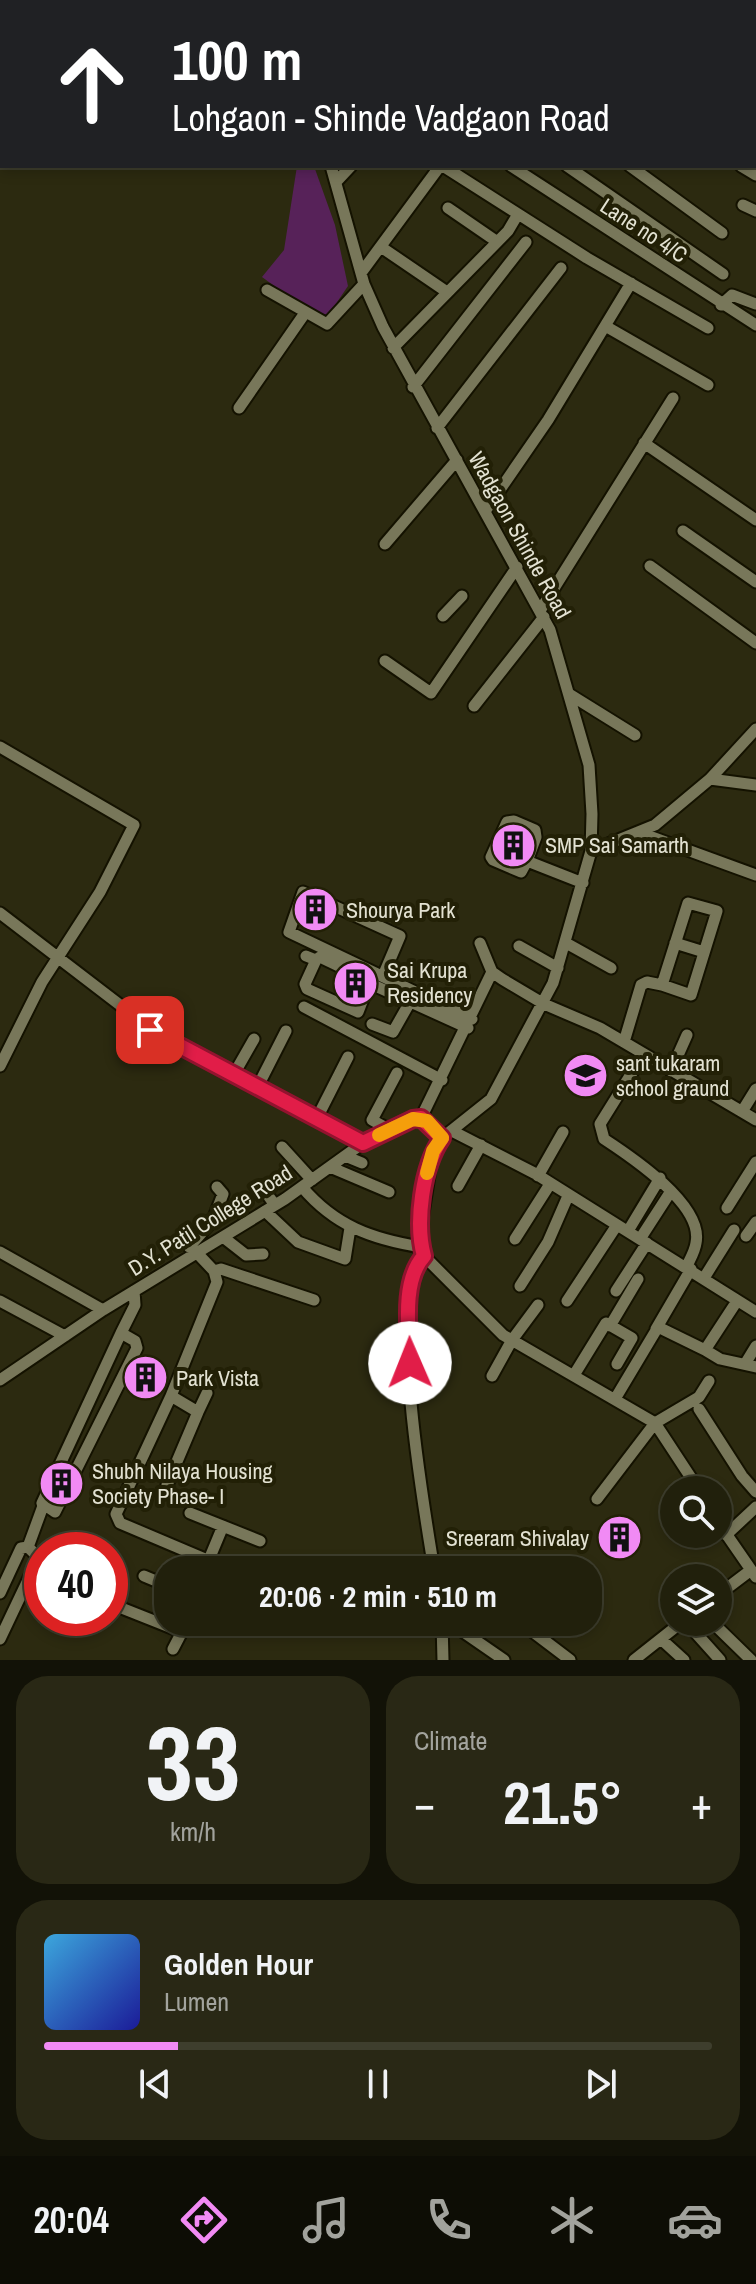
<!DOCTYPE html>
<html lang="en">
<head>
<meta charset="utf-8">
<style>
	body { margin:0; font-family:"Archivo Narrow",sans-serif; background:#292815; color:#f1f3f6; height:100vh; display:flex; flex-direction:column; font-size:30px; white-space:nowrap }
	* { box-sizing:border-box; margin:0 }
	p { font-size:26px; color:#a2a39d }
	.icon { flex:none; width:44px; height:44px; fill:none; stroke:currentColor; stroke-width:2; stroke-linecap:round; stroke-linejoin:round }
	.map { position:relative; height:1660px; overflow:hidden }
	.sheet { display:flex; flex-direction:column; gap:16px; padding:16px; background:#121207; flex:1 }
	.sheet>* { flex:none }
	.top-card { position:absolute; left:0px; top:0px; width:756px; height:168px; box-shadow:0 4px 12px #0003,0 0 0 2px #3e3e2d; background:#202124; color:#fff; overflow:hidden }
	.buttons { position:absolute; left:660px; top:1476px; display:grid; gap:16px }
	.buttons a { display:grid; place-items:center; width:72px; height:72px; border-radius:50%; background:#21200c; box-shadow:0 4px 12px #0003,0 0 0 2px #3e3e2d; font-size:40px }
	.speed { position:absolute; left:24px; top:1532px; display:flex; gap:16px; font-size:40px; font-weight:700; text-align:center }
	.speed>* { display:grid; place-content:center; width:104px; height:104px; border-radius:50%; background:#21200c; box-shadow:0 4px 12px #0003,0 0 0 2px #3e3e2d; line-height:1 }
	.speed .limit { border:12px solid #d22; background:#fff; color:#111 }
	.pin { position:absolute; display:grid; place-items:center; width:68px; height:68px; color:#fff; margin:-34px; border-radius:16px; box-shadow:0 4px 12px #0006 }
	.me { position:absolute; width:88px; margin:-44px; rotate:359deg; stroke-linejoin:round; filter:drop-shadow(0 0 6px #0008) }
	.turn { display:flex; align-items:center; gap:28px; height:168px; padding:0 40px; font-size:36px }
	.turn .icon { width:104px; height:104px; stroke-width:2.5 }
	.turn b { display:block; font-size:56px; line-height:68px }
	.big { font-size:60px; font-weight:700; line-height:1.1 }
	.sheet .card { flex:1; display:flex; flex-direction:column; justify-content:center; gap:12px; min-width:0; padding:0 28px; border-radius:32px; background:#292815 }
	.sheet .dial { align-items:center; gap:0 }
	.dial b { font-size:104px; line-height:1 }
	.song { display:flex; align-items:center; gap:24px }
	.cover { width:96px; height:96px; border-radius:12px; background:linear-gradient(135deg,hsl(200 70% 55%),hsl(240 70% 35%)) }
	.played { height:8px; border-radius:4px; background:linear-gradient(90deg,#f18af4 20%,#3e3e2d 20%) }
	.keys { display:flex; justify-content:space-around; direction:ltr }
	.heat { display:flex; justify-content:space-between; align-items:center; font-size:44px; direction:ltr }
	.sheet .tiles { flex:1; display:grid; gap:16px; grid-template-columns:1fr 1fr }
	.card:last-child { grid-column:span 2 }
	.trip { position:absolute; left:154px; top:1556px; width:448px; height:80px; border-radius:32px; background:#21200c; box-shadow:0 4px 12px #0003,0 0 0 2px #3e3e2d; font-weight:700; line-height:80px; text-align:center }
	.tabs { display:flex; height:128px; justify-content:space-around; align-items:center; background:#0d0d05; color:#a2a39d }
	.tabs .icon { width:56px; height:56px }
	.tabs .current { color:#f18af4 }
	.tabs b { font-size:36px; color:#f1f3f6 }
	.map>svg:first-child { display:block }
	.water { fill:#572259 }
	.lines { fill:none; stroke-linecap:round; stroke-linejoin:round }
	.minor-casing { stroke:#141200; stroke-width:15 }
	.minor { stroke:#78775a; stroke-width:11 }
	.route-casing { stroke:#92132f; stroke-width:20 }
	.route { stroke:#e11d48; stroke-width:14 }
	.slow { stroke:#f59e0b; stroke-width:14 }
	.labels { text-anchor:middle; stroke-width:8; stroke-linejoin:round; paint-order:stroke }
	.street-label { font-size:22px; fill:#e3e2d2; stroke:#222006 }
	.poi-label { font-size:22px; fill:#e3e2d2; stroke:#222006; text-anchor:start }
</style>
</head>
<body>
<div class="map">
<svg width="756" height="1660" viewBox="0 0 756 1660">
	<rect width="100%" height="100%" fill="#2c2a10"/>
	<!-- water -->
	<path class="water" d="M297 166 315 169 335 225 348 286 327 317 303 307 262 277 284 250Z"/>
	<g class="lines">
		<defs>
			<path id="minor" d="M330 0 331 2
				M600 0 603 2
				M669 0 672 2
				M748 0 751 2
				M253 2 258 0
				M561 2 563 0
				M733 2 735 0
				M754 60 756 62
				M754 107H756
				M331 166 364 284 383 327 550 630 589 765 592 814 591 851 553 983 491 1099 442 1138 433 1151 419 1238 424 1256 503 1335 655 1423 699 1490
				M443 166 587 258 708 328
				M511 166 756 325
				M567 166 723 274
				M630 166 722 233
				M741 166 756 175
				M336 182 351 166
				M743 205 756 211
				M448 208 496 241
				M381 247 447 292
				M361 273 440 166
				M267 290 327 324 364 284
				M721 305 732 295 756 304
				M607 327 708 385
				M393 348 508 231 518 214
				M413 387 526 242
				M239 408 305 313
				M437 428 561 268
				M644 443 756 520
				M486 510 548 420 631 283
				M683 531 756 582
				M385 544 457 460
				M650 566 756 643
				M541 609 673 398
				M443 616 462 596
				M385 661 431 693 517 567
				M569 694 635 735
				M474 706 544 617
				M0 747 134 825 100 892 42 982 0 1066
				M710 779 756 785
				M638 832 756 875
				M591 851 655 825 710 779 756 729
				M527 861 536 837 535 830 514 821 507 822 491 857 493 860 521 872 527 861 583 883
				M0 913 163 1038 363 1143
				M480 943 492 972 502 979 544 1004 600 1028 756 1120
				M566 943 611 968
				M675 943 704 952
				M519 946 558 968
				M306 956 316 960 305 984 307 989 358 1012 370 981 320 957 316 960
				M383 976 400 936 303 892 289 932 472 1019
				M371 984 468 1028
				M304 1007 442 1080
				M372 1024 393 1032 410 1002
				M624 1042 641 985 647 982 662 985 688 903 717 911 691 995 662 985
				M643 1055 600 1124 604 1139C630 1156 704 1205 696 1243 695 1251 690 1259 687 1266
				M671 1071 687 1035
				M234 1074 254 1039
				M258 1086 286 1031
				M743 1110 756 1089
				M317 1118 348 1057
				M421 1118 492 972
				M390 1130 372 1120 397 1073
				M452 1131 536 1174 756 1312
				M282 1147 312 1180
				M345 1156 362 1163
				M330 1167 389 1192
				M538 1176 563 1132
				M261 1186 275 1205
				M458 1186 481 1145
				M302 1187C335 1226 372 1239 421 1247
				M727 1208 756 1162
				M265 1211 298 1242 345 1259 350 1228
				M628 1231 660 1178
				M746 1236 756 1222
				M223 1237 246 1255 263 1254
				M515 1239 550 1184
				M640 1239 671 1191
				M189 1247 213 1220 223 1194 217 1187
				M0 1252 103 1310
				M197 1253 214 1271 217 1282 171 1396 116 1514 120 1523 231 1570
				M424 1256C386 1298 425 1512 434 1570
				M214 1271 221 1269 314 1300
				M704 1278 734 1230
				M520 1286 548 1242 568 1196
				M616 1291 647 1243
				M0 1301 65 1336
				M567 1301 617 1225
				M610 1326 638 1279
				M656 1329 691 1269
				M121 1333 42 1503 55 1512 137 1348 135 1341 121 1333 135 1305 134 1291
				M705 1350 720 1359 756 1367
				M745 1364 756 1346
				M574 1375 606 1323 632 1338 617 1364
				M492 1376 512 1340 538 1305
				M0 1380 103 1310 285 1199 363 1143 421 1118 442 1138
				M615 1399 658 1327 705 1350 737 1301
				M699 1409 742 1476 756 1492
				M198 1412 207 1393
				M167 1485 198 1412 171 1396
				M597 1499 655 1423 699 1397 709 1381
				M190 1513 260 1541
				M718 1522 756 1577
				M726 1535 756 1507
				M208 1562 223 1526
				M144 1576 168 1586
				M0 1593 21 1548 28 1547 43 1506
				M718 1595 751 1570
				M124 1609 182 1632
				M442 1622 443 1660
				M449 1622 504 1660
				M520 1622 570 1660
				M686 1622 720 1660
				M712 1622 751 1660
				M217 1630 221 1622
				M0 1639 37 1561V1556L28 1547
				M662 1640 684 1660
				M173 1649 187 1622
				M634 1660 682 1622"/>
		</defs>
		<!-- minor casing -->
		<use href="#minor" class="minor-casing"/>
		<!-- minor -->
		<use href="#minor" class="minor"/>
	</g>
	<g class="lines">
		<defs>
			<path id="route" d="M150 1030 363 1143 413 1119 421 1118 442 1138C422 1167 415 1223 424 1256 401 1281 409 1332 410 1363"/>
		</defs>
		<!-- route casing -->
		<use href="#route" class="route-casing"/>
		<!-- route -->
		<use href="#route" class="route"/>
		<!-- slow -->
		<path class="slow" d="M379 1135 413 1119 427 1121 442 1138 433 1151 427 1173"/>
	</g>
	<!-- icons -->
	<defs>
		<symbol id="building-disc" viewBox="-11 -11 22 22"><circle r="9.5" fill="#f18af4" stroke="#222006"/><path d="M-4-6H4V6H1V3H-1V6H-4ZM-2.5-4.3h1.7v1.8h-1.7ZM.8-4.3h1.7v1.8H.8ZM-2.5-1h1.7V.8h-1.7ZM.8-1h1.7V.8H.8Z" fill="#111"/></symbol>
		<symbol id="school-disc" viewBox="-11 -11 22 22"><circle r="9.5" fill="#f18af4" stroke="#222006"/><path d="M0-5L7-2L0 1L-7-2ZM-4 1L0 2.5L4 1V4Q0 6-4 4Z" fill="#111"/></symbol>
	</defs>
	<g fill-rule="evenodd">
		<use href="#building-disc" x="488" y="820" width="51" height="51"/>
		<use href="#building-disc" x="290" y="884" width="51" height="51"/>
		<use href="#building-disc" x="330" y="958" width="51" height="51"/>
		<use href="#school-disc" x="560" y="1050" width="51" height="51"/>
		<use href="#building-disc" x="120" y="1352" width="51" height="51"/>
		<use href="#building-disc" x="36" y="1458" width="51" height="51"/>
		<use href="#building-disc" x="594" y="1512" width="51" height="51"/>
	</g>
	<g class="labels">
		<!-- street labels -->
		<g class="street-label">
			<text transform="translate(644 230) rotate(33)" y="8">Lane no 4/C</text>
			<text transform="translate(520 535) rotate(61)" y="8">Wadgaon Shinde Road</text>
			<text transform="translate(210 1220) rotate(-32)" y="8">D.Y. Patil College Road</text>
		</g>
		<!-- poi labels -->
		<g class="poi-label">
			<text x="545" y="853">SMP Sai Samarth</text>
			<text x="346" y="918">Shourya Park</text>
			<text x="387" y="978">Sai Krupa<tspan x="387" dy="25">Residency</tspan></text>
			<text x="616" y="1071">sant tukaram<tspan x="616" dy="25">school graund</tspan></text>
			<text x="176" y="1386">Park Vista</text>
			<text x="92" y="1479">Shubh Nilaya Housing<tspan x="92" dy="25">Society Phase- I</tspan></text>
			<text x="589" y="1546" text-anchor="end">Sreeram Shivalay</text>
		</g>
	</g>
</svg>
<div class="buttons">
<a><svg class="icon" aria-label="search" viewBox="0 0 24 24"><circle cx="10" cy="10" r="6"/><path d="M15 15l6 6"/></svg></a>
<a><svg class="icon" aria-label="layers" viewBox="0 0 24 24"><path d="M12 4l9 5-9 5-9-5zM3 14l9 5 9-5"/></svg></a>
</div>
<div class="speed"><div class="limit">40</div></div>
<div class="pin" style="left:150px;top:1030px;background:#d93025"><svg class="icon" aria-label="arrive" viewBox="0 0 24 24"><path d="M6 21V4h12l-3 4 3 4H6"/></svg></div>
<svg class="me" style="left:410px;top:1363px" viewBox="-20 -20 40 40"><circle r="19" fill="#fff"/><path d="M0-13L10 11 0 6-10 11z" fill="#e11d48"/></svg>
<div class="trip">20:06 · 2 min · 510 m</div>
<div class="top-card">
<div class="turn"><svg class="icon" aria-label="ahead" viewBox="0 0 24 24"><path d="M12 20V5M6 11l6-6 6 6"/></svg><div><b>100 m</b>Lohgaon - Shinde Vadgaon Road</div></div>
</div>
</div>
<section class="sheet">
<div class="tiles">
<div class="card dial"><b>33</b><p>km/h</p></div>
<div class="card"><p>Climate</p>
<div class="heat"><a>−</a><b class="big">21.5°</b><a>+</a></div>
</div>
<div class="card">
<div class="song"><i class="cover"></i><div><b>Golden Hour</b><p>Lumen</p></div></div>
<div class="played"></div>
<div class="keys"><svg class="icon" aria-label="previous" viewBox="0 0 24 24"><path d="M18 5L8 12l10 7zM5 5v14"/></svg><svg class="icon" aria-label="pause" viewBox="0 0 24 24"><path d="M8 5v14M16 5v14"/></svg><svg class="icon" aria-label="next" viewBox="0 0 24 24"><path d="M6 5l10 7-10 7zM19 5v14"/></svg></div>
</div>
</div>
</section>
<nav class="tabs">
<b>20:04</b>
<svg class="icon current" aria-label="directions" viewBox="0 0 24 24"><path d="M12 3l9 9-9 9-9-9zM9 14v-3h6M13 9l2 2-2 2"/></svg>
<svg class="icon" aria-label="music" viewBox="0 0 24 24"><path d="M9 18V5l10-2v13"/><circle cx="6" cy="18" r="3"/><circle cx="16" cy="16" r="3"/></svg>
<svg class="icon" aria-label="phone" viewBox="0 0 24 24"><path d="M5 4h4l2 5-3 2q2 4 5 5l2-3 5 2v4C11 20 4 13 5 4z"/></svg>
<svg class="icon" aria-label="climate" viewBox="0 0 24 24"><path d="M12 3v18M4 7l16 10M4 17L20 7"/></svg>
<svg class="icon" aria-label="car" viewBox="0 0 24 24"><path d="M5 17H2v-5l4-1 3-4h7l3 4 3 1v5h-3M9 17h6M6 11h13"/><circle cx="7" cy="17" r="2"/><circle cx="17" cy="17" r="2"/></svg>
</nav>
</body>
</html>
